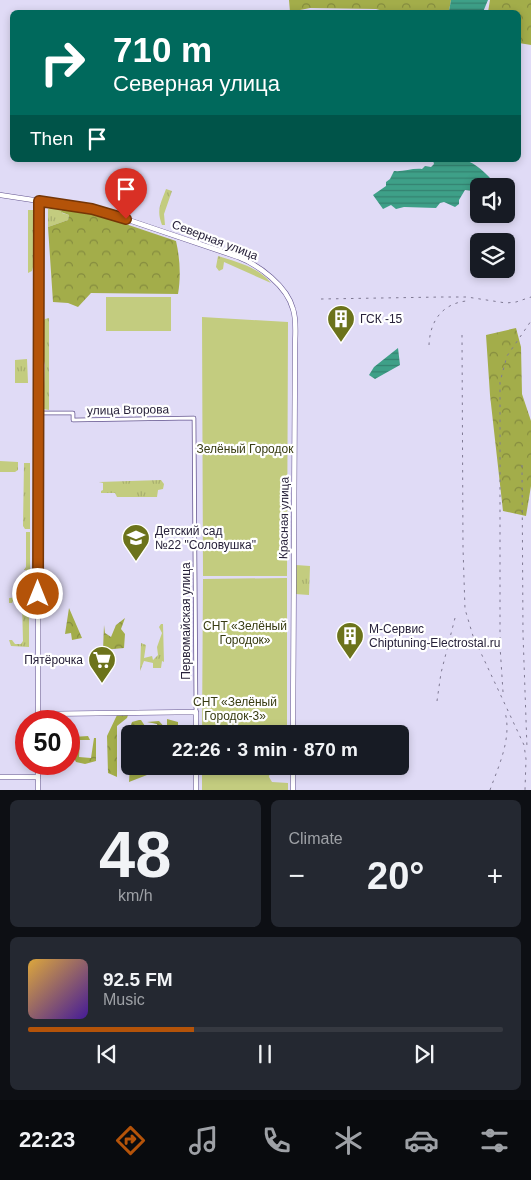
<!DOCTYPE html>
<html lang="en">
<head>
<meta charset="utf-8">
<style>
	body { margin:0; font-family:Arial,sans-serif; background:#242831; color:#f1f3f6; height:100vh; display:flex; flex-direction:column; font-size:19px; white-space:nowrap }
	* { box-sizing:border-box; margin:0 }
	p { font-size:16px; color:#9ea1a6 }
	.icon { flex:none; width:28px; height:28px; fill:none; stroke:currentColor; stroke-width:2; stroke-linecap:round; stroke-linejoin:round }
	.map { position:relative; height:790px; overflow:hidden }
	.side { display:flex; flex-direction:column; gap:10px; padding:10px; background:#0d0f14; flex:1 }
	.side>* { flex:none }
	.guide { position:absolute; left:10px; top:10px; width:511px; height:152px; border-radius:8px; box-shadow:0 2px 8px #0003; background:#00695c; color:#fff; overflow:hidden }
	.buttons { position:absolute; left:470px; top:178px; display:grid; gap:10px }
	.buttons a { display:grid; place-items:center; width:45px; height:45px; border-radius:8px; background:#171b24; box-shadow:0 2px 8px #0003; font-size:25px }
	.speed { position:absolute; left:15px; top:710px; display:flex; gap:10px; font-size:25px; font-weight:700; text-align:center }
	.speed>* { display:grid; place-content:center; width:65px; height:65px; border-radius:50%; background:#171b24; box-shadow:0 2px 8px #0003; line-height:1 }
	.speed .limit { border:8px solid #d22; background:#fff; color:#111 }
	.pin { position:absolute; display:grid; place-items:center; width:42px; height:42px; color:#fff; margin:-51px -21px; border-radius:50% 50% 50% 0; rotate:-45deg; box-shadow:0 0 5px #0007 }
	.pin .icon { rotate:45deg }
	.me { position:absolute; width:55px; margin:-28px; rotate:0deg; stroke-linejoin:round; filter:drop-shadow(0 0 4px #0008) }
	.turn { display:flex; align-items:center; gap:18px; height:105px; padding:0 20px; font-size:22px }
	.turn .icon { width:65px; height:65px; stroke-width:2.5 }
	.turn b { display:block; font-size:35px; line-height:42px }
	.then { display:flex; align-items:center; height:48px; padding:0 20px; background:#0003; gap:10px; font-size:19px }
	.big { font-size:38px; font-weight:700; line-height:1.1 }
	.side .tile { flex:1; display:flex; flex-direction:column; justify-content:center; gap:8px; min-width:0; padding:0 18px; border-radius:8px; background:#242831 }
	.side .dial { align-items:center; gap:0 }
	.dial b { font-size:65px; line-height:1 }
	.song { display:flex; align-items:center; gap:15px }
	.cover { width:60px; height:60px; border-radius:8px; background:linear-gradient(135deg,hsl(40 70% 55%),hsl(260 70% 35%)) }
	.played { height:5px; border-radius:2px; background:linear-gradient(90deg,#b45309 35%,#363941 35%) }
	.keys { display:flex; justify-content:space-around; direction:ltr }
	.heat { display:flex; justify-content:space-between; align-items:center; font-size:28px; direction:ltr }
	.side .tiles { flex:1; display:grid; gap:10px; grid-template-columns:1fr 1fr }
	.tile:last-child { grid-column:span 2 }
	.trip { position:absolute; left:121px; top:725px; width:288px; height:50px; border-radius:8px; background:#171b24; box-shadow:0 2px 8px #0003; font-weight:700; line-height:50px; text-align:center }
	.dock { display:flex; height:80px; justify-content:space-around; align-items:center; background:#090b0e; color:#9ea1a6 }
	.dock .icon { width:35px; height:35px }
	.dock .selected { color:#b45309 }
	.dock b { font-size:22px; color:#f1f3f6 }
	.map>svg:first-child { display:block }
	.grass { fill:url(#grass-tufts) }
	.forest { fill:url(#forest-crowns) }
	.garden { fill:#c3cc7f }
	.water { fill:url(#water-rules) }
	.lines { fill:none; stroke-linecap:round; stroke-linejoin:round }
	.minor-casing { stroke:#62538e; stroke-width:4.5 }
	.tertiary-casing { stroke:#62538e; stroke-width:5.5 }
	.secondary-casing { stroke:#62538e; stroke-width:5.5 }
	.minor { stroke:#fff; stroke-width:3 }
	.tertiary { stroke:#fff; stroke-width:4.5 }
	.secondary { stroke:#fff; stroke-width:4.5 }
	.rail { stroke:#7f7993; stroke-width:1; stroke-dasharray:2.5 5; stroke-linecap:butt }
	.route-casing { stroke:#753606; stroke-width:12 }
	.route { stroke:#b45309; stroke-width:9 }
	.labels { text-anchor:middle; stroke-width:4.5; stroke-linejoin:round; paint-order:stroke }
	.street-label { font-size:12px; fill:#27213a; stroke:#fff }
	.poi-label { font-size:12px; fill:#27213a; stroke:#fff; text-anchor:start }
	.park-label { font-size:12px; fill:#383c12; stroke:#fff }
</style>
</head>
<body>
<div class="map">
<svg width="531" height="790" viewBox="0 0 531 790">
	<defs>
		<pattern id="grass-tufts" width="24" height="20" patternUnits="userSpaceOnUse" patternTransform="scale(1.25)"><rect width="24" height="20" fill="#c3cc7f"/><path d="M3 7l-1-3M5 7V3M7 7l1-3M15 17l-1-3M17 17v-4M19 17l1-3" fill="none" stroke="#a8af6e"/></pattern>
		<pattern id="forest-crowns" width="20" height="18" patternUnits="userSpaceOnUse" patternTransform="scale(1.25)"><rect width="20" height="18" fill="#a3ad4a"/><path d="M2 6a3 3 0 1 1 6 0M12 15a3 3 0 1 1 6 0" fill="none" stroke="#858c3f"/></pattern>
		<pattern id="water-rules" width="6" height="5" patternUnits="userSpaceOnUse" patternTransform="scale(1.25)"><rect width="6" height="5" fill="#3ea088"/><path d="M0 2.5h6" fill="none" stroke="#348270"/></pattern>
	</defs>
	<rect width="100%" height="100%" fill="#e0dbf6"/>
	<!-- grass -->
	<path class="grass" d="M166 189 172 191 164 214 165 225H162C156 210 161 203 166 189Z
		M53 207 67 208 70 210 63 209 62 213 69 215 68 220 48 227V209Z
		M28 210H33V267L32 271 28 273Z
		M218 256C237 262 258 267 271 283L224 262 223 269 219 271 216 267Z
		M49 318V410L43 409 45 365 43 357V322L45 319Z
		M27 359 28 383H15V360Z
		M0 461 18 462V470L15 472H0Z
		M24 463H30V529H25L23 526Z
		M161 480 164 484 163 489 158 490 157 497H117L115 493H101V491L103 490V483L99 482Z
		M26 532H30V589H26V577L24 573 26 572V570H24L26 567Z
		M296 565 310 566 309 595 295 594Z
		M29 596V647L11 646 9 640H12L15 644H21L23 641 22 603 21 599H14L12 603H9V598Z
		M161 624H163L164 662 162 661 161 668H153V663L144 661 140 671 141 643 146 645 144 658 152 656 153 660 158 655 157 647 162 633 159 627Z"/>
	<!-- forest -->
	<path class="forest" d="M289 0H451L449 11 445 12H387L376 9 310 8 300 10 298 12H290Z
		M490 0H531V45L519 43V12H488Z
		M63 209 99 215 176 241C180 258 181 277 178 294L91 293 78 307 68 303 53 302 48 227 68 220 69 215 61 212Z
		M516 328 521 347 522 394 531 421V486L526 516 503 511 490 395 486 335Z
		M69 608 82 638 72 640 71 633 65 634Z
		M125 618 121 629 125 634 124 648 103 650 104 625 105 633 111 637 116 625Z
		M117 715H128L127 718 117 726V777L108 773 107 736Z
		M167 719 178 722V734H158L157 724 147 722 159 721 167 730Z
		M139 720H141L145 726 141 729 144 734H130V745L129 731 132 722Z
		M88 736 90 740H80L79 757 91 758 94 738H96V761L85 764 76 762 73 756V737Z
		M130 765V766H144L147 775 129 782Z"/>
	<!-- garden -->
	<path class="garden" d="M106 297H171V331H106Z
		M202 317 288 322 287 576H203Z
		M287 578V734H202L203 579Z
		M202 766H260V768L270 770 269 777 272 782 288 783V790H202Z"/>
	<!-- water -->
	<path class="water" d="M451 0H488L483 12H445L449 11Z
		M433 160C458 160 466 155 485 173 490 178 493 180 494 186H479V188L473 191 465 190 459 200V204L455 207 444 202 440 203 436 208 404 207 396 209 391 205 383 209 373 195 386 186V182L390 179 394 171C403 172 412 168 422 169L425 166 431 167 434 164Z
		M398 348 400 365 375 379 369 375 374 367Z"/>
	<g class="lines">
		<defs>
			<path id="minor" d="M38 413H73V420L194 418 196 712"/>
			<path id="tertiary" d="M38 714 196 712V734
				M196 766V790
				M0 777H38"/>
			<path id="secondary" d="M0 195 99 210 238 257C259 265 287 286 293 309 297 321 295 336 295 348L293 734
				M38 721 39 201
				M38 764V790
				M293 790V766"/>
		</defs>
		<!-- minor casing -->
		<use href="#minor" class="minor-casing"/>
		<!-- tertiary casing -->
		<use href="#tertiary" class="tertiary-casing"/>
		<!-- secondary casing -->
		<use href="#secondary" class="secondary-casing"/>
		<!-- minor -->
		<use href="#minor" class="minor"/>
		<!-- tertiary -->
		<use href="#tertiary" class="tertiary"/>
		<!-- secondary -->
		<use href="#secondary" class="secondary"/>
		<!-- rail -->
		<path class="rail" d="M321 299 442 297H467L506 303 516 302 531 297
			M462 335 463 548 465 609 473 636 524 745 526 759 525 790
			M429 345C430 321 442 304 466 301
			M522 465 523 634 527 748
			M503 692 500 646V382L507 356 531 321
			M437 701 441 673 455 618
			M490 790C499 765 512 738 505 712"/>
	</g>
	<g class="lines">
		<defs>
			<path id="route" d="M38 594 39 201 92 209 126 219"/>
		</defs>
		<!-- route casing -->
		<use href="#route" class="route-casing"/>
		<!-- route -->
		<use href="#route" class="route"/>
	</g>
	<!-- icons -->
	<defs>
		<symbol id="building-pin" viewBox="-11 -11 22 30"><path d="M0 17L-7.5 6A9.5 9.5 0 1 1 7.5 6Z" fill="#6c731b" stroke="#fff"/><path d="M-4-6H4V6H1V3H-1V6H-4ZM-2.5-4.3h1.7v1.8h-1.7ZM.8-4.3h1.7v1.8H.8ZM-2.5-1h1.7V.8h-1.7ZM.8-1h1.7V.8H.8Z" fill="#fff"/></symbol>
		<symbol id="school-pin" viewBox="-11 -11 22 30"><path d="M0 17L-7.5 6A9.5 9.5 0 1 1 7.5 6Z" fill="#6c731b" stroke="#fff"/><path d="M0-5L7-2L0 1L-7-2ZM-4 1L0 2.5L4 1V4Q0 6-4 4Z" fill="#fff"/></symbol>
		<symbol id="supermarket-pin" viewBox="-11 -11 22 30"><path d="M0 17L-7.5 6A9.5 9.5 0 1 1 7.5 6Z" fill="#6c731b" stroke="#fff"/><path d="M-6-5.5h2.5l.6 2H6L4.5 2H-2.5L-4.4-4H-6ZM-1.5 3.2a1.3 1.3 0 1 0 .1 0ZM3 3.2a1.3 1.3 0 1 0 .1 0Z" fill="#fff"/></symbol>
	</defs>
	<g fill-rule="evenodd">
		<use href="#building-pin" x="325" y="303" width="32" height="43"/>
		<use href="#school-pin" x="120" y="522" width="32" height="43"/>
		<use href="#building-pin" x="334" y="620" width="32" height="43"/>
		<use href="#supermarket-pin" x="86" y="644" width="32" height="43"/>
	</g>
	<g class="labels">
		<!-- street labels -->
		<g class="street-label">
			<text transform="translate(215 240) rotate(21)" y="4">Северная улица</text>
			<text transform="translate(128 410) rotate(-1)" y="4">улица Второва</text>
			<text transform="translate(284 518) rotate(-89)" y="4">Красная улица</text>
			<text transform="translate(186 621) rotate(-90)" y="4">Первомайская улица</text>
		</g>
		<!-- poi labels -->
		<g class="poi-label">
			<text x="360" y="323">ГСК -15</text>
			<text x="155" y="535">Детский сад<tspan x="155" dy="14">№22 "Соловушка"</tspan></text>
			<text x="369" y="633">M-Сервис<tspan x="369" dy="14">Chiptuning-Electrostal.ru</tspan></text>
			<text x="83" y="664" text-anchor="end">Пятёрочка</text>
		</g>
		<!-- park labels -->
		<g class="park-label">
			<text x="245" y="453">Зелёный Городок</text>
			<text x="245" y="630">СНТ «Зелёный<tspan x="245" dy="14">Городок»</tspan></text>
			<text x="235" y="706">СНТ «Зелёный<tspan x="235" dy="14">Городок-3»</tspan></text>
		</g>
	</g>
</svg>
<div class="buttons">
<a><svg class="icon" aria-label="sound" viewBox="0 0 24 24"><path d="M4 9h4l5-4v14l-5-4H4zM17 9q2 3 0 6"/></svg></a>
<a><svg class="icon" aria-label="layers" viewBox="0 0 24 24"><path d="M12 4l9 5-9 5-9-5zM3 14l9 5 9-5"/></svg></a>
</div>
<div class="speed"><div class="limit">50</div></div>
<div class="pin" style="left:126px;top:219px;background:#d93025"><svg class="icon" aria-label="arrive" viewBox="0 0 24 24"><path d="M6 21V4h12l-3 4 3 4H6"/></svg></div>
<svg class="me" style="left:38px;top:594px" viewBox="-20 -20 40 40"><circle r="17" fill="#b45309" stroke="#fff" stroke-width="3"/><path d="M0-11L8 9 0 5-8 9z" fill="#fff"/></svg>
<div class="trip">22:26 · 3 min · 870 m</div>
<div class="guide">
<div class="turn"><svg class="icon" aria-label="right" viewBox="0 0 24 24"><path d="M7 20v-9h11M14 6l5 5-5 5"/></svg><div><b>710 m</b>Северная улица</div></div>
<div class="then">Then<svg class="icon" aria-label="arrive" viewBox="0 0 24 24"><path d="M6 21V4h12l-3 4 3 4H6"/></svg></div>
</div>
</div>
<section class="side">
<div class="tiles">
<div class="tile dial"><b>48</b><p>km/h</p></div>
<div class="tile"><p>Climate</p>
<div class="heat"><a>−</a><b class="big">20°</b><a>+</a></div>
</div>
<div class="tile">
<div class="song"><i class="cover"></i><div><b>92.5 FM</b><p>Music</p></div></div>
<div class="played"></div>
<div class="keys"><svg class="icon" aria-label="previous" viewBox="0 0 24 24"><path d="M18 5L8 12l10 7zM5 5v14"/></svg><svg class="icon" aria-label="pause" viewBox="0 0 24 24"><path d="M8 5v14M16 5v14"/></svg><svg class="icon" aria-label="next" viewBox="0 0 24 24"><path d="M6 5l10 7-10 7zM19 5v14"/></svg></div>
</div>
</div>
</section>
<nav class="dock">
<b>22:23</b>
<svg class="icon selected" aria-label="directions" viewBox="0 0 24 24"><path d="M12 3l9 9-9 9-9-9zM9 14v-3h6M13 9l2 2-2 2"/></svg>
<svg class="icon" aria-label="music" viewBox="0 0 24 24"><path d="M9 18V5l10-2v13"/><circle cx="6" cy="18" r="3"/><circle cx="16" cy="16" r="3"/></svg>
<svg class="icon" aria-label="phone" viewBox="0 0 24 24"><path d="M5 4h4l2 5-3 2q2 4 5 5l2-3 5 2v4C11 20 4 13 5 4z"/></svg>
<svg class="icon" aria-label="climate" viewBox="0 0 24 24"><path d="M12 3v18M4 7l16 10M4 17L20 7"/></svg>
<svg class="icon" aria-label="car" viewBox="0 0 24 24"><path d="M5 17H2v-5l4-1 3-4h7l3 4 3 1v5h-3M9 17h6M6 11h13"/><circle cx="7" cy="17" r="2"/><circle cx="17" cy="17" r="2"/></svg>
<svg class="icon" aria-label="filters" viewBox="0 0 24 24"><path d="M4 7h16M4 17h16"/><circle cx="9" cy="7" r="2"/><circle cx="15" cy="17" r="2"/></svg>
</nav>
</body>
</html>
